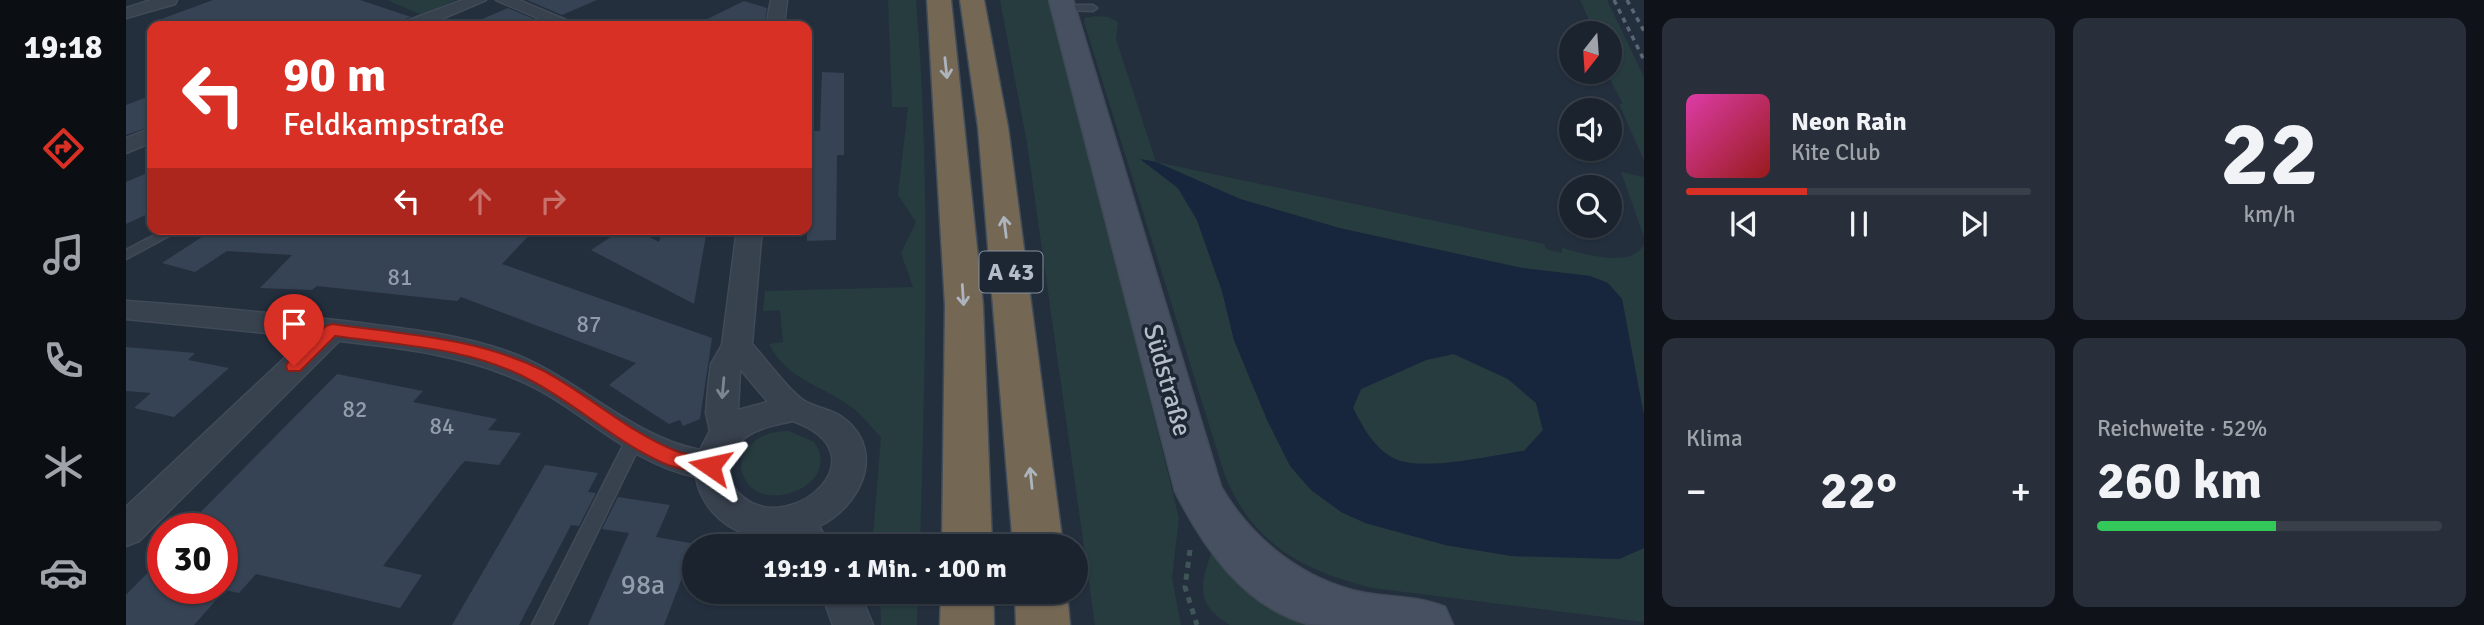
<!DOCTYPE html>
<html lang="de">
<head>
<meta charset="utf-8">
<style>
	body { margin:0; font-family:Signika,sans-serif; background:#282f3a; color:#f1f3f6; height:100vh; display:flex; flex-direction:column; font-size:26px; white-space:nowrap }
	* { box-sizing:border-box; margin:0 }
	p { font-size:23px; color:#a0a4aa }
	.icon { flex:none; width:38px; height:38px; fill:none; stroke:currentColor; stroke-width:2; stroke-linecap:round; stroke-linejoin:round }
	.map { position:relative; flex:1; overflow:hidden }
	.details { display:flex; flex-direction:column; gap:18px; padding:18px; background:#0f1319; width:840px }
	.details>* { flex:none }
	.top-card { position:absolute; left:21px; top:21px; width:665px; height:214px; border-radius:14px; box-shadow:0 2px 5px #0004,0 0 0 2px #39404a; background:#d93025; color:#fff; overflow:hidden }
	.needle { width:46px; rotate:197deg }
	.fabs { position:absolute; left:1433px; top:21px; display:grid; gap:14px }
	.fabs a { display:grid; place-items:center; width:63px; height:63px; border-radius:50%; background:#1b232e; box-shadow:0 2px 5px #0004,0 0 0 2px #39404a; font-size:35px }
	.speed { position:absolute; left:21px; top:513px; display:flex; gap:14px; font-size:35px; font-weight:700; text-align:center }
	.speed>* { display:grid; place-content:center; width:91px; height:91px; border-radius:50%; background:#1b232e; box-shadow:0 2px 5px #0004,0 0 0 2px #39404a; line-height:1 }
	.speed .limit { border:10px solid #d22; background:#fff; color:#111 }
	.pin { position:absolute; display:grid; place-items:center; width:60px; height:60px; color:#fff; margin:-72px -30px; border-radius:50% 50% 50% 0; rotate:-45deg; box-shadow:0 0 7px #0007 }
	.pin .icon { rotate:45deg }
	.me { position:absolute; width:77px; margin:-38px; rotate:281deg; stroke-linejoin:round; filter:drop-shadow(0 0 5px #0008) }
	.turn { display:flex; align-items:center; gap:24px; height:147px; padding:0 21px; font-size:32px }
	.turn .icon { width:91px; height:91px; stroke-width:2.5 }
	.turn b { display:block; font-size:49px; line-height:60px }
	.lanes { display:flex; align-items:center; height:66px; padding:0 21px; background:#0003; justify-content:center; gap:35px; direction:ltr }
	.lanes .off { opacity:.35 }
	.big { font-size:52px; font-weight:700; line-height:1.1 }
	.details .card { flex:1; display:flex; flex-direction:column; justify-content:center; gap:10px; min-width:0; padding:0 24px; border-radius:14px; background:#282f3a }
	.details .dial { align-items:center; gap:0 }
	.dial b { font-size:91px; line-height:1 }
	.song { display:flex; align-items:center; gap:21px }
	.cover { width:84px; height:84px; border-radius:10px; background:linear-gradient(135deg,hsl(320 70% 55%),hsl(0 70% 35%)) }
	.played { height:7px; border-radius:4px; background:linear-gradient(90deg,#d93025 35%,#39404a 35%) }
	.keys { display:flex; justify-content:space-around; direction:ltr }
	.heat { display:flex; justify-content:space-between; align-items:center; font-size:38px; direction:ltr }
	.charge { height:10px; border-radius:5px; background:linear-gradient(90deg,#34c759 52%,#39404a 0) }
	.details .tiles { flex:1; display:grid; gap:18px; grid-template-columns:repeat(2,1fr) }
	.trip { position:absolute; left:556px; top:534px; width:406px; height:70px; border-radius:35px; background:#1b232e; box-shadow:0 2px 5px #0004,0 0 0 2px #39404a; font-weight:700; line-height:70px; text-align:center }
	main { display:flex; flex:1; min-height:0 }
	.menu { display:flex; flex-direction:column; width:126px; justify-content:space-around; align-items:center; background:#0b0e12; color:#a0a4aa }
	.menu .icon { width:49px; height:49px }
	.menu .current { color:#d93025 }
	.menu b { font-size:32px; color:#f1f3f6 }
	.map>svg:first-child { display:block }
	.green { fill:#263c3f }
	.water { fill:#17263c; fill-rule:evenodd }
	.building { fill:#364354 }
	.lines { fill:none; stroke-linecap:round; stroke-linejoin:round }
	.lane-casing { stroke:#414a57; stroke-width:3 }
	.street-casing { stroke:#414a57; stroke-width:3 }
	.secondary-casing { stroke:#414a57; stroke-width:3 }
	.highway-casing { stroke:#434c59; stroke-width:3 }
	.path { stroke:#3f5557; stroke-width:5; stroke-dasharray:6 6; stroke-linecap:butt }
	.lane { fill:#38414e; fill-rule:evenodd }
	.street { fill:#38414e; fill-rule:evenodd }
	.secondary { fill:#465061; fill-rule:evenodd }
	.highway { fill:#746855; fill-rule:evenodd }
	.rail { stroke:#5a6575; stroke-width:3.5; stroke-dasharray:5 5; stroke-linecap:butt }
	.oneway { stroke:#aeb4bd }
	.oneway2 { stroke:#7c8592 }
	.route { fill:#d93025; stroke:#8d1f18; stroke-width:2 }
	.labels { text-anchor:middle; stroke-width:7; stroke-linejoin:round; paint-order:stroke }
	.number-label { font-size:23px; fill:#929caa }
	.shield { fill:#1d2633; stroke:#878f9c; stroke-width:2 }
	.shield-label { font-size:24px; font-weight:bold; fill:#b4bcc9 }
	.street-label { font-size:26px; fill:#b4bcc9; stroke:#1d2633 }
	.near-number-label { font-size:28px; fill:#929caa }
</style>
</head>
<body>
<main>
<nav class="menu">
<b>19:18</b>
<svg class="icon current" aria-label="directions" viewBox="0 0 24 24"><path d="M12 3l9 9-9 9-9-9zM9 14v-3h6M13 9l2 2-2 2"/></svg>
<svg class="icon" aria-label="music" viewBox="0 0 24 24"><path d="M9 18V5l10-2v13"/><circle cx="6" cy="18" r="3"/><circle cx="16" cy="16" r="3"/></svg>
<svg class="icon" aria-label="phone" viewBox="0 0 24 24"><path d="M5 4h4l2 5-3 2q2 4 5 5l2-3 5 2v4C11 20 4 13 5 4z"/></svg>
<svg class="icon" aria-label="climate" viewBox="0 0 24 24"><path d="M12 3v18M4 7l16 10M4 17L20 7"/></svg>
<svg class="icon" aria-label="car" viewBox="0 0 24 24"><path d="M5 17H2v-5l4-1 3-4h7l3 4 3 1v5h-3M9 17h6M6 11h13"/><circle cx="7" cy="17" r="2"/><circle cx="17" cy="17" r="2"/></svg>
</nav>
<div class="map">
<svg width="1518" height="625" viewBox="0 0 1518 625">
	<rect width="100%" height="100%" fill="#242f3e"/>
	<!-- green -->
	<path class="green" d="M261 0H330L296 15Z
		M762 0H790C805 181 799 364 794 546H746L755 437C745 427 736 414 724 406 695 385 660 379 643 344L657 342 654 310 637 311 639 291 787 287 775 253 790 222 772 195 782 107H766Z
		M874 0H925L1053 518 1046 578 1055 625H969L901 143Z
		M1454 0H1481L1518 77V161L1493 104H1497L1480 72H1484V33H1469Z
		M969 16 982 17 992 22 990 39 1030 162 1418 244 1420 249 1436 253V248C1457 253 1505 270 1518 244V416L1496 299 1464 276 1396 268 1213 228 1114 199 1030 162 1015 159 1052 188 1071 220 1096 291 1108 340 1142 422 1319 545 1386 556 1493 559 1518 548V622L1246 588C1176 570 1128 545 1099 476L958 22 959 18Z
		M1495 172 1518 177V237Z
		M1327 354 1382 379 1410 403 1417 430 1398 451C1366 455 1295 473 1267 458 1247 447 1237 427 1227 408L1235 389 1300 360Z
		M663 431 688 442C719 485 633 519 617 475 613 466 615 457 621 449 631 435 647 431 663 431Z
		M1087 547 1183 620 1197 625H1104C1066 603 1076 582 1087 547Z
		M754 592H792L791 625H755Z"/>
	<!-- water -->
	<path class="water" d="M1014 159 1030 162 1114 199 1213 228 1396 268 1464 276 1482 283 1496 299 1518 416V548L1493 559 1386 556 1319 545 1239 523 1215 512 1185 490 1164 466 1142 422 1108 340 1096 291 1071 220 1052 188ZM1328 354 1382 379 1410 403 1417 430 1398 451C1366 455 1295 473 1267 458 1247 447 1237 427 1227 408L1235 389 1300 360Z"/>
	<!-- building -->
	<path class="building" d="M87 0H234L285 17 276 20 272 26H31L30 21Z
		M401 0H471L436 15Z
		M618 1 641 8 638 26H567Z
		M382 8 417 23 411 26H340Z
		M696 72 718 73V155H711L710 240 681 241V131H694Z
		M26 95V126L0 135V105Z
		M26 171V212L0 224V182Z
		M82 229H409L376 264 586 338 574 419 557 426 554 420 543 424 483 385 510 363 335 297 331 301 191 286 186 290 134 288 166 255 101 251 69 272 36 263 82 233Z
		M497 229H508L533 242 537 229H581L568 304 465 250Z
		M0 347 69 353 62 360 103 368 48 417 8 408 25 393 0 391Z
		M211 374 297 391 287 402 371 419 362 430 395 433 373 465 339 461 334 466 257 566 296 575 274 608 130 574 113 593 99 590 68 625H0V595L37 557V588H96V528H59Z
		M419 465 472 473 462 492 470 493 453 526 445 525 393 625H326Z
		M492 497 544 505 530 537 569 544 538 625H462L503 533 476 529Z"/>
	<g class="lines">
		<defs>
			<path id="lane" d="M938 5H967L971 8 967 11 935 10 934 8Z
				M40 229H56L0 259V250Z
				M509 433 515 434 517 439 426 625H406L503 434Z"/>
			<path id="street" d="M25 0H51L49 4 0 18V8Z
				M337 0H360L299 26H275L278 22Z
				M370 0H393L454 26H430Z
				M645 0H661L658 26H640Z
				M26 128V142L0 153V138Z
				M611 229H636L626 344C640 359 661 389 677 400 691 409 708 409 721 421 760 455 732 508 693 526L704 546H665L658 536C619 545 577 518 570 477 502 463 459 411 399 383 340 355 276 348 213 341L13 541 0 546V507L181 337 0 319V301C73 306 145 313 218 321 272 328 328 333 380 351 448 374 504 437 574 450L584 431 580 413 582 388 585 364 596 345ZM614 369 642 402 612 410ZM667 421C759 454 667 536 618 498 608 490 604 483 604 471 603 434 637 427 667 421Z
				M695 592H733L747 625H707Z"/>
			<path id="secondary" d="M923 0H947L1095 487C1126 540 1178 581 1239 593 1267 598 1293 596 1319 607L1327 625C1293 625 1259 625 1225 625 1212 625 1194 625 1182 624 1118 607 1077 547 1049 491Z"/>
			<path id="highway" d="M801 0H825L857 305 866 546H816L819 305Z
				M834 0H858L882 127 937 546H887L852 127Z
				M815 592H867L868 625H814Z
				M889 592H941L944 625H890Z"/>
		</defs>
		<!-- lane casing -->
		<use href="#lane" class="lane-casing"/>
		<!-- street casing -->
		<use href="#street" class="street-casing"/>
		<!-- secondary casing -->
		<use href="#secondary" class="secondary-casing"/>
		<!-- highway casing -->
		<use href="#highway" class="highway-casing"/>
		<!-- path -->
		<path class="path" d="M1064 550 1059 587 1071 625"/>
		<!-- lane -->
		<use href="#lane" class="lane"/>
		<!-- street -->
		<use href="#street" class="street"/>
		<!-- secondary -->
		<use href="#secondary" class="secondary"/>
		<!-- highway -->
		<use href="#highway" class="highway"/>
		<!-- rail -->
		<path class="rail" d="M1488 0 1518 60
			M1501 0 1518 31"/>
	</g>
	<!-- one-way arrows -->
	<defs><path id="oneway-shaft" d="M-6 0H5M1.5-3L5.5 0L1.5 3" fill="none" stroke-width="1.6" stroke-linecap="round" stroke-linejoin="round" transform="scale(1.75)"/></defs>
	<g class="oneway">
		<use href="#oneway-shaft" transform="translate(820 68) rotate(84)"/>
		<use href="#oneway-shaft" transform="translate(879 227) rotate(-97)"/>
		<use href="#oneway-shaft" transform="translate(837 295) rotate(86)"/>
		<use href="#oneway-shaft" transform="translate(905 478) rotate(-96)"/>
	</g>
	<use class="oneway2" href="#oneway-shaft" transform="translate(597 388) rotate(95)"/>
	<!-- route -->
	<path class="route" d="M206 324C277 334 353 338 418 371 463 395 502 432 550 451 562 456 578 456 591 461L594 466 591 472 584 474C571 471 555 470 542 465 493 445 453 406 406 381 347 348 275 345 209 336L174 371H162L160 366 162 362 200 326Z"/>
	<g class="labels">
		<!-- number labels -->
		<g class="number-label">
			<text x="274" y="285">81</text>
			<text x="463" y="332">87</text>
			<text x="229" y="417">82</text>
			<text x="316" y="434">84</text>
		</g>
		<!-- shield labels -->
		<rect class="shield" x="853.5" y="251.5" width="63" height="41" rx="5"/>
		<g class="shield-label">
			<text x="885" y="280">A 43</text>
		</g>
		<!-- street labels -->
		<g class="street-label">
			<text transform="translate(1042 380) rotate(74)" y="9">Südstraße</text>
		</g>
		<!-- near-number labels -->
		<g class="near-number-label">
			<text x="517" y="594">98a</text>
		</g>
	</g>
</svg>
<div class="fabs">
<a><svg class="needle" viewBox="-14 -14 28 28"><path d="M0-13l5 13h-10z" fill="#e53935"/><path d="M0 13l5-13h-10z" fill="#a0a4aa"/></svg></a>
<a><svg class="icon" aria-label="sound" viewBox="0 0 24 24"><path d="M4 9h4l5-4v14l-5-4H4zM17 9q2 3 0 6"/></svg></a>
<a><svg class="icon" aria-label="search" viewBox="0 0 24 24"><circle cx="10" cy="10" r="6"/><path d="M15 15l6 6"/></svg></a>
</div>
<div class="speed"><div class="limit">30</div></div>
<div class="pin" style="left:168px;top:366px;background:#d93025"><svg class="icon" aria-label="arrive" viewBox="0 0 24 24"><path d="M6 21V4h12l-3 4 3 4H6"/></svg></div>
<svg class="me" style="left:584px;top:466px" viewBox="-20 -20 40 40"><path d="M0-17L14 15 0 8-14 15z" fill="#d93025" stroke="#fff" stroke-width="4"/></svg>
<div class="trip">19:19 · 1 Min. · 100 m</div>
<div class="top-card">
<div class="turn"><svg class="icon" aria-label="left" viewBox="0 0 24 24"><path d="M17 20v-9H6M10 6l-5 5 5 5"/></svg><div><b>90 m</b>Feldkampstraße</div></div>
<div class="lanes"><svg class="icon" aria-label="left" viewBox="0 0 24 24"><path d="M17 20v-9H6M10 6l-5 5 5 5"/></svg><svg class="icon off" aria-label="ahead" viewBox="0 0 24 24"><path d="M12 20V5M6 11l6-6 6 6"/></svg><svg class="icon off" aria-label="right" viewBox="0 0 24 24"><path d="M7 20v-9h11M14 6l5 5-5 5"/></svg></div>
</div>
</div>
<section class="details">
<div class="tiles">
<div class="card">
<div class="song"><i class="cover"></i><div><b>Neon Rain</b><p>Kite Club</p></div></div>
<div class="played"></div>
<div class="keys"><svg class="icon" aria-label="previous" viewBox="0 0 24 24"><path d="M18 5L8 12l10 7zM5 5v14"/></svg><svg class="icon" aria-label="pause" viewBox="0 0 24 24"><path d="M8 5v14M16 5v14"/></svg><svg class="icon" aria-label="next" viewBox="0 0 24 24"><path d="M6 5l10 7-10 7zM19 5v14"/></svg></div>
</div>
<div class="card dial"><b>22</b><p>km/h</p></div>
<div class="card"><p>Klima</p>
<div class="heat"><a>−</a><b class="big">22°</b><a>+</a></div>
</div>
<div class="card"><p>Reichweite · 52%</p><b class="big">260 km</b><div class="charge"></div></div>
</div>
</section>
</main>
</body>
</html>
